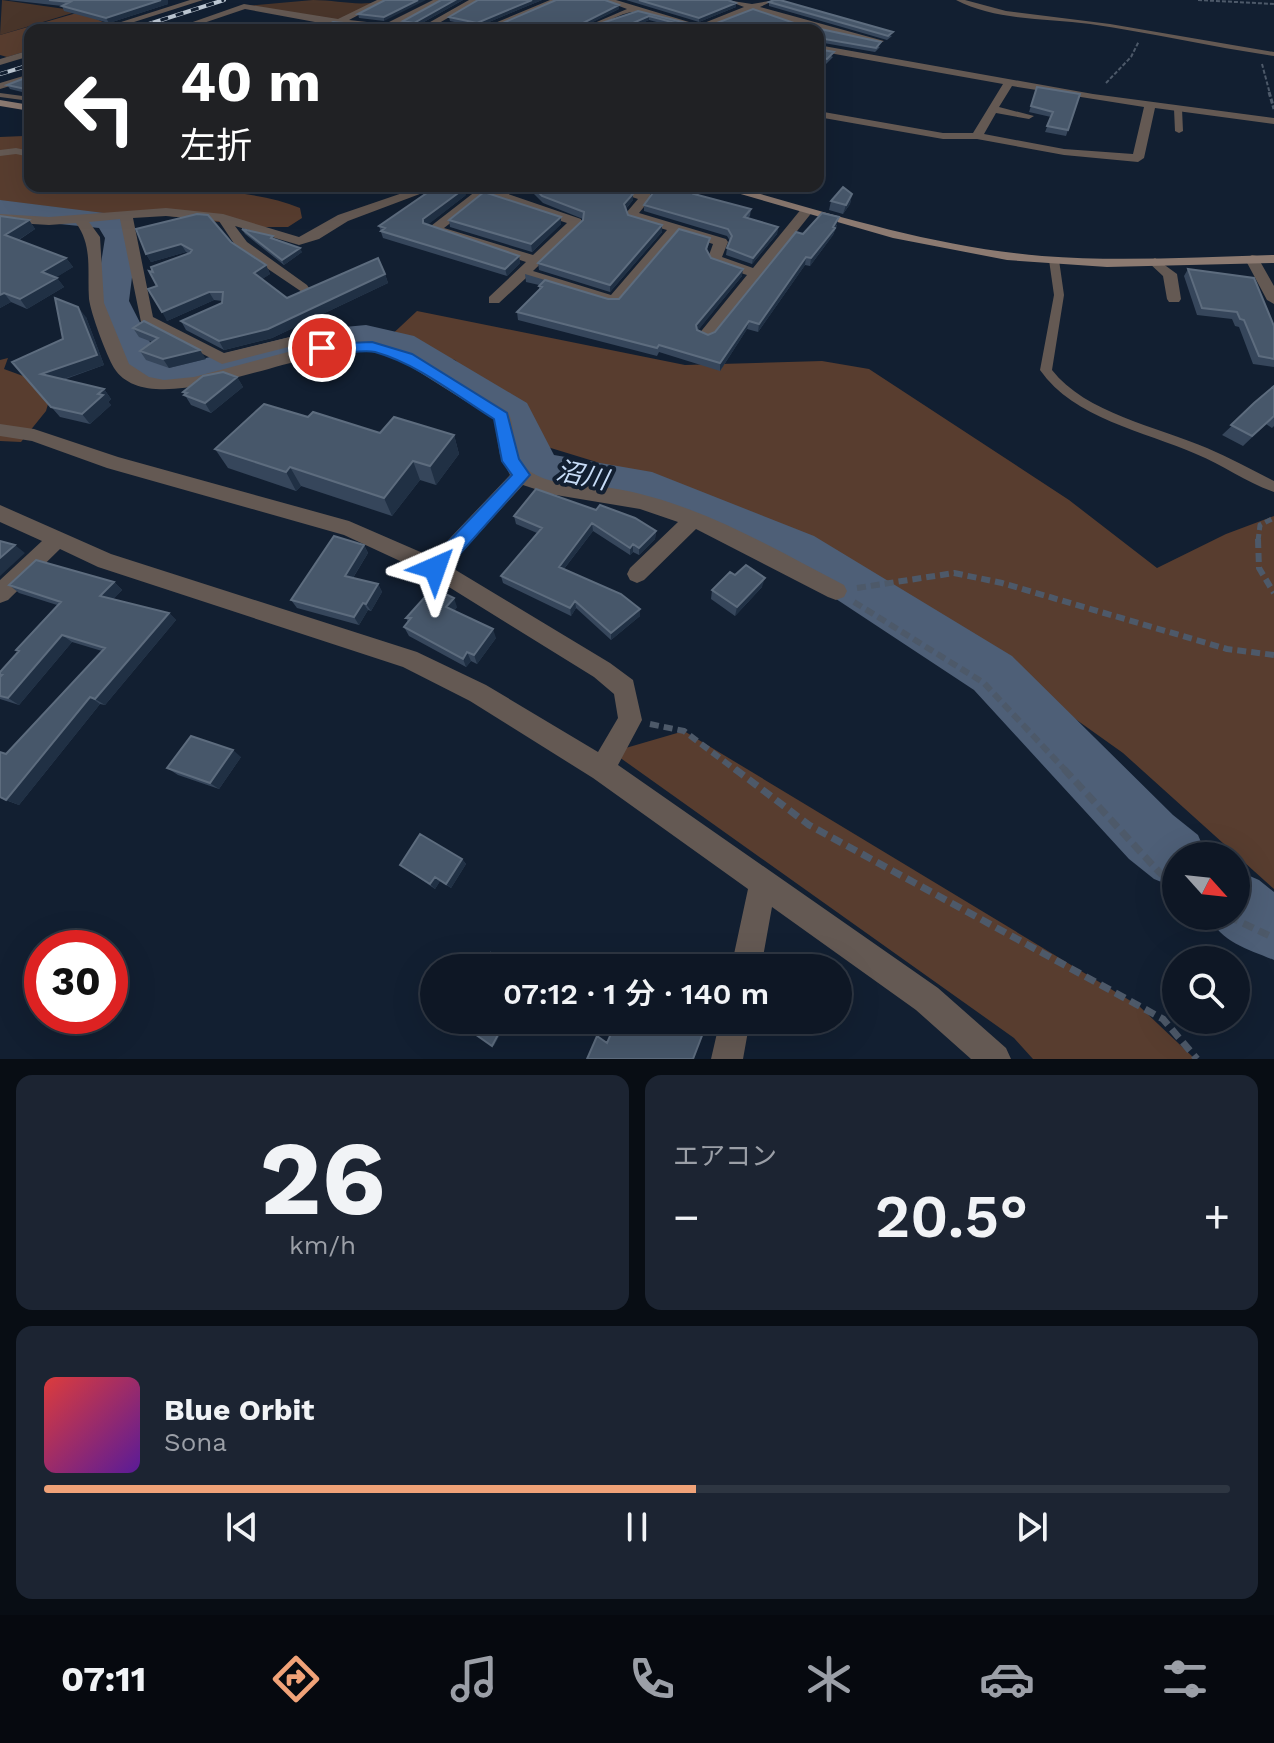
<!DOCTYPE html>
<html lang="ja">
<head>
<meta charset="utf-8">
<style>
	body { margin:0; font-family:"Work Sans","Noto Sans JP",sans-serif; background:#1c2432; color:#f1f3f6; height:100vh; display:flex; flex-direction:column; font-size:30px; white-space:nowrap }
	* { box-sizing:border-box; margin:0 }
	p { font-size:26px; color:#9b9fa7 }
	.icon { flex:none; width:44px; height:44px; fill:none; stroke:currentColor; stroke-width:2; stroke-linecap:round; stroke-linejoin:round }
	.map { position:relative; height:1059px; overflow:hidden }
	.drawer { display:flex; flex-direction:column; gap:16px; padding:16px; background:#080d14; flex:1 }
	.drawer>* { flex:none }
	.hud { position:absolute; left:24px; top:24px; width:800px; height:168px; border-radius:16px; box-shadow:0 8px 32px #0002,0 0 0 2px #2e3642; background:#202124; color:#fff; overflow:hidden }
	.needle { width:52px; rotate:117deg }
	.fabs { position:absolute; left:1162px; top:842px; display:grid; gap:16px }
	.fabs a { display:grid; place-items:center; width:88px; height:88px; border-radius:50%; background:#0e1725; box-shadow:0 8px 32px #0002,0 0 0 2px #2e3642; font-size:40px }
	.speed { position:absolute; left:24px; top:930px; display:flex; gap:16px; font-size:40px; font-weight:700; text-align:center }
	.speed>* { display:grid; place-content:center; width:104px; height:104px; border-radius:50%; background:#0e1725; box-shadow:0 8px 32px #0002,0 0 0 2px #2e3642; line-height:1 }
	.speed .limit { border:12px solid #d22; background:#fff; color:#111 }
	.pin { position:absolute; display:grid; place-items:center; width:68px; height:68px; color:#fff; margin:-34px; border:4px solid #fff; border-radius:50%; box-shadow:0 2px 8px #0007 }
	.me { position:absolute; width:88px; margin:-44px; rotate:43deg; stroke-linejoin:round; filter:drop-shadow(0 0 6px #0008) }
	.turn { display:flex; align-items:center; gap:28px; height:168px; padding:0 24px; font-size:36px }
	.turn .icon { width:104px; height:104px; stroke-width:2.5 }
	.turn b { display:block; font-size:56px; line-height:68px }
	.big { font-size:60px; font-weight:600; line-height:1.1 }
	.drawer .tile { flex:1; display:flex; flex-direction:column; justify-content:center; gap:12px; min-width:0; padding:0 28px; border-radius:16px; background:#1c2432 }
	.drawer .dial { align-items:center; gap:0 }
	.dial b { font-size:104px; line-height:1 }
	.song { display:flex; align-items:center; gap:24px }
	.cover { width:96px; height:96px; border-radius:12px; background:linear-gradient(135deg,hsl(0 70% 55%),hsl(270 70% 35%)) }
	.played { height:8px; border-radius:4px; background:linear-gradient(90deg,#f0a278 55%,#2e3642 55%) }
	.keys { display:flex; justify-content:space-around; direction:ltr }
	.heat { display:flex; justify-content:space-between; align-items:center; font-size:44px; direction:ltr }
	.drawer .tiles { flex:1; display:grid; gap:16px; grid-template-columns:1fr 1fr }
	.tile:last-child { grid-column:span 2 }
	.trip { position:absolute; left:420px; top:954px; width:432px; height:80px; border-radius:40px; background:#0e1725; box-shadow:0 8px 32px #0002,0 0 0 2px #2e3642; font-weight:600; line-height:80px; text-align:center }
	.tab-bar { display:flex; height:128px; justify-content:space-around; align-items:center; background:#06090f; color:#9b9fa7 }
	.tab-bar .icon { width:56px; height:56px }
	.tab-bar .active { color:#f0a278 }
	.tab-bar b { font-size:36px; color:#f1f3f6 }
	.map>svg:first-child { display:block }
	.green { fill:#49352a }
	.forest { fill:#583d2f }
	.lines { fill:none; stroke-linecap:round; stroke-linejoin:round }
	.river { fill:#4e5f77; fill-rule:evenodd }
	.path-far4 { stroke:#4d5969; stroke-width:2; stroke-dasharray:4 2; stroke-linecap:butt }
	.path-far3 { stroke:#4d5969; stroke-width:3; stroke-dasharray:5 2; stroke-linecap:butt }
	.path-far2 { stroke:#4d5969; stroke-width:5; stroke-dasharray:7 4; stroke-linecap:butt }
	.path-far1 { stroke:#4d5969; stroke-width:6; stroke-dasharray:9 5; stroke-linecap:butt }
	.path { stroke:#4d5969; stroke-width:7; stroke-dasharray:11 6; stroke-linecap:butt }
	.lane { fill:#645953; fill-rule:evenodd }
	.street { fill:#645953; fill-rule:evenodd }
	.secondary { fill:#8c7a71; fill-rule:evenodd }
	.rail-casing { stroke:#bcc7d3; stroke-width:4 }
	.rail { stroke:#121f31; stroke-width:3; stroke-dasharray:8; stroke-linecap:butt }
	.wall { fill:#36465b }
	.shaded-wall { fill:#203044 }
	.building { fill:#47576a; stroke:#5d6c7e; stroke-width:2 }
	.route { fill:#1a73e8; stroke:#114b97; stroke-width:2 }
	.labels { text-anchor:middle; stroke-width:8; stroke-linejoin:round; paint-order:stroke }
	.water-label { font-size:26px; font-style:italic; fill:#c7dcf7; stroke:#121f31 }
</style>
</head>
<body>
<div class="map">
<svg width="1274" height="1059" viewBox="0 0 1274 1059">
	<rect width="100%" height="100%" fill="#121f31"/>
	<!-- green -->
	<path class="green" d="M2 0 79 11 0 35Z
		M313 0C336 0 355 6 378 2L341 21 246 6Z"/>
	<!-- forest -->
	<path class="forest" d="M80 12 110 25 94 30H30V50L7 57 0 55V35Z
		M24 136 30 138V186H164L168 189C210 190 261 192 300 208L302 218 288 227H261L145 213 69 214 44 207 0 202V137Z
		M417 311 685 365 822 361 869 369 1069 500 1157 568 1226 534 1274 516V889L1123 753 869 572 603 464 541 445 504 405 455 360 385 341Z
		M8 358 4 369 53 387 46 411 21 442 0 441V360Z
		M684 731 1139 1006 1195 1059H1033L1014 1038 612 752Z"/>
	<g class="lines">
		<!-- river -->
		<path class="river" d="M0 200 120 215 137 238 129 301 159 360 173 363 198 360 323 329 366 325 401 333 414 336 527 403 554 455 652 472 814 536 1012 656 1173 815 1198 835 1207 856H1176V888L1154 879 1129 859 974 690 780 562 645 504 558 489 523 477 497 421 389 353 366 347 323 351 198 384 173 387 132 378 95 301 105 238 99 228 0 218Z
			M1236 870 1259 880 1274 892V960C1250 950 1220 942 1209 916H1236Z"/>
		<!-- path-far4 -->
		<path class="path-far4" d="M1198 0 1274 4
			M1262 64 1270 94
			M1106 83 1131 57 1139 41"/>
		<!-- path-far3 -->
		<path class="path-far3" d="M1269 92 1274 109"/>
		<!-- path-far2 -->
		<path class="path-far2" d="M1258 541 1260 525 1274 518"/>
		<!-- path-far1 -->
		<path class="path-far1" d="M1258 539 1259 568 1274 593
			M857 588 954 573 1002 583 1227 649 1274 655
			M854 602 984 683 1066 771
			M650 724 684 731 737 771"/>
		<!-- path -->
		<path class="path" d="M735 769 809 825 1163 1019 1197 1059
			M1064 769 1160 873 1176 883
			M1228 916 1274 938"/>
		<!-- lane -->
		<path class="lane" d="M956 0H965L1006 11 1110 24 1274 52V56C1212 47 1152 33 1090 24 1046 18 996 21 956 0Z
			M0 93 30 97V101L0 97Z
			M1178 107 1182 109 1183 131 1179 133 1175 131 1174 109Z
			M1054 257 1059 260 1064 295 1052 370C1085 413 1158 427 1207 448 1230 458 1252 470 1274 481V492C1247 483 1223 465 1196 454 1144 431 1074 419 1040 370L1054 295 1049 260Z"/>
		<!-- street -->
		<path class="street" d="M190 0H203L109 30H96Z
			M377 0H387L349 20 385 24 433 0H443L396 26 414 30 315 22 245 9 183 30H170L244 4 338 19Z
			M469 0H479L427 30H416Z
			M550 0H561L490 30H478Z
			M603 0H616L699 25 744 7 726 0 752 4 775 0 760 7 884 41 879 44 797 25 752 10 708 27 711 30C686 30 663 14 638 12 621 10 599 30 578 30L627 9Z
			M818 45 1093 94 1274 118V124L1155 108 1144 158 1138 162 1064 155 977 139H943L818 117V111L943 133H973L1003 84 818 51ZM1012 86 1144 107 1133 154 1064 149 984 134 996 113 1029 119 1034 116 999 107Z
			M30 50V56L0 65V59Z
			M30 74V80L0 89V83Z
			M16 148 30 151V157L16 154 0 156V150Z
			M190 186H211L218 190 212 194Z
			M423 186H441L348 221 319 239 299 245 235 226 247 242 307 285 309 288 302 292 237 248 219 221 166 216 133 218 153 317 224 353 302 334 310 339 308 342 222 364 141 322 120 219 89 222 100 237 104 303 129 364 149 377 164 380 194 377 322 343 372 341 412 354 508 412C517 429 511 455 527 469 548 487 585 484 611 488 694 501 769 546 844 585L847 591 844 597 836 600 828 597 696 529 644 580 637 583 630 580 627 574 630 568 678 522 640 509 550 494 523 485 449 566 610 663 633 680 642 720 618 765 938 988 1006 1048 1011 1059H971L916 1010 772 907 761 968H731L748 889 593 778 470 701 403 667 98 567 60 549 8 600 0 603V580L42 541 0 522V505L111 554 417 652 486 685 598 752 618 718 614 694 594 677 428 574 344 535 107 468 32 441 0 436V424L34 429 118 457 349 521 432 557 510 475 500 455 494 419C460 398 410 358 371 351 309 341 152 428 114 368 106 354 91 314 89 299 87 271 93 246 76 223L49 225 0 222V214L49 217 166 208 223 214 299 237 338 215Z
			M474 186H485L581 219V225L533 271 611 295 667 230 629 219 626 213 638 199 600 186H620L650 194 652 197 639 213 726 239 728 242 722 257 753 268 802 208 813 211 712 338 706 340 698 335 747 275 713 264 708 258 713 244 678 233 619 304H609L526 278 499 303H489V297L526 262 427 229 476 191ZM485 196 567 223 533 255 444 228Z
			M1252 255 1257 256 1274 286V304L1267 300 1245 259Z
			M1155 258 1177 274 1181 299 1179 302H1169L1167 299 1163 276 1148 262Z
			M720 1020H750L743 1059H711Z"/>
		<!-- secondary -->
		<path class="secondary" d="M0 100 30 105V111L0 106Z
			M713 186H733C834 215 936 247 1042 256 1119 262 1197 257 1274 255V263L1107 267 1007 260 893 238Z"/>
		<defs>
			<path id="rail" d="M130 30 224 0
				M0 74 30 65"/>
		</defs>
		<!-- rail casing -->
		<use href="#rail" class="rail-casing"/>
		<!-- rail -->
		<use href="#rail" class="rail"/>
	</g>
	<!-- wall -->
	<path class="wall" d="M8 0H168V4L109 23 64 11 62 6Z
		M385 0 384 21 359 18 358 14Z
		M441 0H463L415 27 404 25 403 21Z
		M478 0H542L477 27 450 21 449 17Z
		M626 0H728L736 7 699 22Z
		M769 2 892 36 887 40 769 6Z
		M619 9 582 27 587 28 638 11 711 29 797 24 880 47 875 52 818 42V30H687L649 20 626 30 413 29H489Z
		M818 49 833 57 826 64 818 62Z
		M30 76V94L10 89 7 85Z
		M1037 87 1068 130 1066 136 1045 132 1051 117 1029 112Z
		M526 186H610L633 200 626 209 628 215 662 232 610 292 539 270 538 263 583 220V219L543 203Z
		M632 186H690L700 196 751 209 750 216 748 218 778 227 777 234 752 264 726 255 727 248 730 241 727 236 644 211V205L653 194 651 191Z
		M852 194 850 204 843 214 829 210 831 201Z
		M466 195 427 225 519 256 520 263 507 276 383 238 379 226Z
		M0 216 29 220 35 229 19 240 66 258 73 267 56 277 64 287 27 309 11 302 0 308Z
		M449 220 561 224 532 252 450 227Z
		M837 225 833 235 810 266 805 265 758 332 747 329 720 371 659 352 657 356 518 320 517 312 539 290V285L526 282 525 274 608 299H619L710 238 707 251 711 258 742 276 698 330 708 335 715 332 803 234Z
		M136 229 231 242 266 265 270 274 262 279 287 298 385 274 388 283 272 338 224 350 186 330 181 321 222 303V301L214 300 167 321 153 272 189 254 186 252 151 262 146 254Z
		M242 229 273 236 274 239 302 252 284 265 245 234Z
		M1188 269 1274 326V367L1253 364 1239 327 1235 326 1232 319 1197 315 1184 276Z
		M86 317 104 365 63 380 104 389 111 399 108 402 111 405 90 424 60 417 12 362 63 339Z
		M144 321 206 359 169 368 146 360 140 351 152 342 139 337 133 328Z
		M237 377 243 387 211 413 191 405 183 392Z
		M1274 386V426L1272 428 1266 424 1243 446 1222 435Z
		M308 417 380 433 454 435 459 454 436 485 420 480 392 516 301 486 296 491 228 468 215 449Z
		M536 489 656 531 655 539 639 555 633 552 630 555 593 531 564 569 640 616 611 640 576 608 571 616 503 583 501 576 537 533 516 524 514 516Z
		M364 545 368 553 353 578 378 584 382 592 371 611 368 610 359 625 297 608 291 600Z
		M735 575 762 587 735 616 711 599 712 590Z
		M114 582 122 590 113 599 169 613 176 620 105 705 100 704 19 805 0 798V752L6 754 102 651 72 642 19 705 0 699V672L18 652 16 650 57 605 19 593 9 585Z
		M457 607 454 611 496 638 477 664 471 661 466 667 409 636 404 627 408 622 406 618Z
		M241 757 219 789 178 775 167 768Z
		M462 859 466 864 451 888 440 881 435 889 400 865Z"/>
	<!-- shaded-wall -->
	<path class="shaded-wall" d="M161 0H168V4L109 23 106 18Z
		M418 0H426L384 21V17Z
		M455 0H463L415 27 414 23Z
		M532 0H542L477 27V23Z
		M736 3V7L699 22V18Z
		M619 5V9L577 30 575 27Z
		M649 16V20L626 30H617Z
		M465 188 466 195 425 227 423 223V219Z
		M633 194V200L624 211V204Z
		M852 194 850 204 843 214 846 205Z
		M561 217V224L532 252 531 244Z
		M839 217 833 235 810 266 811 258Z
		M29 220 35 229 12 244 5 235Z
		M662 225V232L610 292V285Z
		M778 227 777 234 752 264 753 258Z
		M181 244 186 252 151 262 146 254Z
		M300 248 302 252 284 265 282 260Z
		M519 256 520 263 507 276 505 269Z
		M806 257 805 265 758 332 759 324Z
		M66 258 73 267 49 282 42 272Z
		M266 265 270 274 258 282 254 273Z
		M743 269 742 276 696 333V325Z
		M385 274 388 283 272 338 224 350 219 341Z
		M57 278 64 287 27 309 20 299Z
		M209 292 214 300 167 321 162 312Z
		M4 293 11 302 0 308V295Z
		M78 307 86 317 104 365 49 384 41 374 97 355Z
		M749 321 747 329 720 371V363Z
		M200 350 206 359 169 368 163 359Z
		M237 377 243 387 211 413 205 403Z
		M104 389 111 399 108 402 111 405 90 424 82 414 98 394Z
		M454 435 459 454 436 485 430 466Z
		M413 461 420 480 392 516 384 498Z
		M290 467 301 486 296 491 286 472Z
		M592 523 593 531 560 574 559 567Z
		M656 531 655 539 639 555V548Z
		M633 544V552L630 555V548Z
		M15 545 25 553 0 576V558Z
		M364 545 368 553 349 584 345 576Z
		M765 578 762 587 735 616 737 607Z
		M114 582 122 590 109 604 100 596Z
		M378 584 382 592 371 611 366 604Z
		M454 598 457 607 450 616 446 607Z
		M575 601 576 608 571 616 570 608Z
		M363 603 368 610 359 625 354 617Z
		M640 609V616L611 640V633Z
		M169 613 176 620 105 705 95 699Z
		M493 629 496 638 477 664 474 655Z
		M62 635 72 642 19 705 8 698Z
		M467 652 471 661 466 667 463 659Z
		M90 697 100 704 19 805 6 800Z
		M233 750 241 757 219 789 210 783Z
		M462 859 466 864 451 888 446 884Z
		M435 877 440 881 435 889 430 884Z
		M506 1020H508L494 1046H492Z"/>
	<!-- building -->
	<path class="building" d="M49 0H161L106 18 62 6 70 2Z
		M385 0H418L384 17 358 14Z
		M441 0H455L414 23 403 21Z
		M478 0H532L477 23 449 17Z
		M556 0H605L619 5 575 27 587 28 638 11 711 29 714 24 753 9 797 24 881 42 876 48 819 38 818 39V30H702L649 16 617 30H318L333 22 413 29H426L435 24 489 29Z
		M639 0H728L736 3 699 18Z
		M774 0H780L893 32 888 36 769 2Z
		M818 49 834 52 827 59 818 58Z
		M30 76V90L7 85Z
		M1037 87 1080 94 1068 130 1047 126 1053 112 1031 106Z
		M437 186H456L465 188 423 219V223L519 256 505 269 381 231 385 228 379 226Z
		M532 186H610L633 194 624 204 628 215 662 225 610 285 538 263 583 220 584 212 542 196Z
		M652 186H690L700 189 694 194 751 209 744 217 778 227 753 258 727 248 732 236 728 229 644 205 655 190Z
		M843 187 852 194 846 205 831 201Z
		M484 192 561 217 531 244 449 220Z
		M822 213 839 217 833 227 835 228 811 258 806 257 759 324 749 321 720 363 659 345 657 348 517 312 542 287 539 286 545 280 608 299H619L679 229 710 238 706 249 711 258 743 269 696 325 697 330 708 335 715 332 796 232 803 234Z
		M197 214 208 215 231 242 266 265 254 273 287 298 378 258 385 274 268 329 219 341 181 321 222 303 223 292H209L162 312 148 289 157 286 149 271 153 272 151 267 190 253 192 250 181 244 146 254 136 229Z
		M0 216 29 220 5 235 66 258 42 272 57 278 20 299 4 293 0 295Z
		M242 229 273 236 271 238 300 248 282 260Z
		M1188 269 1254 278 1274 326V359L1259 356 1244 320 1240 319 1237 312 1202 308Z
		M55 298 78 307 97 355 41 374 104 389 98 394 103 395 82 414 51 407 12 362 63 339Z
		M144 321 200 350 163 359 140 351 158 338 133 328Z
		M223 372 237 377 205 403 184 395 187 393 183 392 203 376Z
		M1274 386V416L1252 436 1231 425 1254 403Z
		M264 404 308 417 313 412 380 433 394 417 454 435 430 466 413 461 384 498 290 467 286 472 215 449Z
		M536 489 596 510 600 505 635 518 656 531 639 548 633 544 630 548 592 523 559 567 621 594 640 609 611 633 575 601 570 608 501 576 542 528 514 516Z
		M334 536 364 545 345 576 378 584 366 604 363 603 354 617 291 600Z
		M0 541 15 545 0 558Z
		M36 560 114 582 100 596 169 613 95 699 90 697 6 800 0 797V752L6 754 105 648 62 635 8 698 0 696V677L2 675H0V672L19 651 16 650 61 602 9 585Z
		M746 565 765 578 737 607 712 590 730 572 735 575Z
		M433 588 454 598 446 607 493 629 474 655 467 652 463 659 404 627 411 618H406Z
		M191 736 233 750 210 783 167 768Z
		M420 834 462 859 446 884 435 877 430 884 400 865Z
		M491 953 513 968H483Z
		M455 1020H506L492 1046Z
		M617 1020H623L634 1027 637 1020H708L693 1059H587L597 1036 607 1043Z"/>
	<!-- route -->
	<path class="route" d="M372 342 412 354 507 413 519 459 530 475 442 574H428L426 568 428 563 512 475 502 461 494 419C457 396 418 364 375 352 357 348 329 360 315 348L322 344Z"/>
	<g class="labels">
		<!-- water labels -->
		<g class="water-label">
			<text transform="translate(582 475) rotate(12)" y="9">沼川</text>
		</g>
	</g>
</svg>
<div class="fabs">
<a><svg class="needle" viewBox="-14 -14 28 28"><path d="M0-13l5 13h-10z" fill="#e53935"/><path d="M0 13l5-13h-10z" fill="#9b9fa7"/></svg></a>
<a><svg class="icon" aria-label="search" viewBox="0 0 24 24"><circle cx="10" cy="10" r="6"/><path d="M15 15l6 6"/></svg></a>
</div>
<div class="speed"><div class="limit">30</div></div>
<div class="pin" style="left:322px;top:348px;background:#d93025"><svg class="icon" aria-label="arrive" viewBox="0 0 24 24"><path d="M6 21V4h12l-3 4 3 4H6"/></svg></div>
<svg class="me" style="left:435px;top:568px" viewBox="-20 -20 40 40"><path d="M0-17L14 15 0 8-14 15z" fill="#1a73e8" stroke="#fff" stroke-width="4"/></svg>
<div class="trip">07:12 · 1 分 · 140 m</div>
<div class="hud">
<div class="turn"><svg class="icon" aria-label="left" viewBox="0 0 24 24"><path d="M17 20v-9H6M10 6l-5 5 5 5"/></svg><div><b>40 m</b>左折</div></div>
</div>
</div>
<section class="drawer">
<div class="tiles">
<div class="tile dial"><b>26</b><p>km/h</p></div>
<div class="tile"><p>エアコン</p>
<div class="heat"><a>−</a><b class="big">20.5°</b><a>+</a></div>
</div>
<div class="tile">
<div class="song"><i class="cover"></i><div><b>Blue Orbit</b><p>Sona</p></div></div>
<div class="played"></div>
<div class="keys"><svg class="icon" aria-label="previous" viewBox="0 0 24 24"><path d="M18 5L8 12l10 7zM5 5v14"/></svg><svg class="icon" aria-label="pause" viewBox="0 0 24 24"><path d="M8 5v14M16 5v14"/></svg><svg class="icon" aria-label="next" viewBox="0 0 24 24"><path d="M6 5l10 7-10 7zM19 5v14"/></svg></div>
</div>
</div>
</section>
<nav class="tab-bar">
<b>07:11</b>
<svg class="icon active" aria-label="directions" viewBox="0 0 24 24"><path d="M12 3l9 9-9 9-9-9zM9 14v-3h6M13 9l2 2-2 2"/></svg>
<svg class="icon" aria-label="music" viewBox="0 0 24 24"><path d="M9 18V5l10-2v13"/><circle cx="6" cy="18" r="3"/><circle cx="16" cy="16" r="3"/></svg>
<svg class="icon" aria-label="phone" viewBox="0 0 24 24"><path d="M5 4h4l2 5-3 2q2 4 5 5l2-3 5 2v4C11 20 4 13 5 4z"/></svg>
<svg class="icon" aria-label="climate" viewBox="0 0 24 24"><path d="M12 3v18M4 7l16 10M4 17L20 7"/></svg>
<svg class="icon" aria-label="car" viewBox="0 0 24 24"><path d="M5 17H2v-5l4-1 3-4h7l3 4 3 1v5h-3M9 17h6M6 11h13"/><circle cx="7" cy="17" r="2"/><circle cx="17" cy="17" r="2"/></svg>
<svg class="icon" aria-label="filters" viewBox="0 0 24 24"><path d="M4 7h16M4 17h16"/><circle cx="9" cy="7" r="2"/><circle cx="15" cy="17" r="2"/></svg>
</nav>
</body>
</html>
